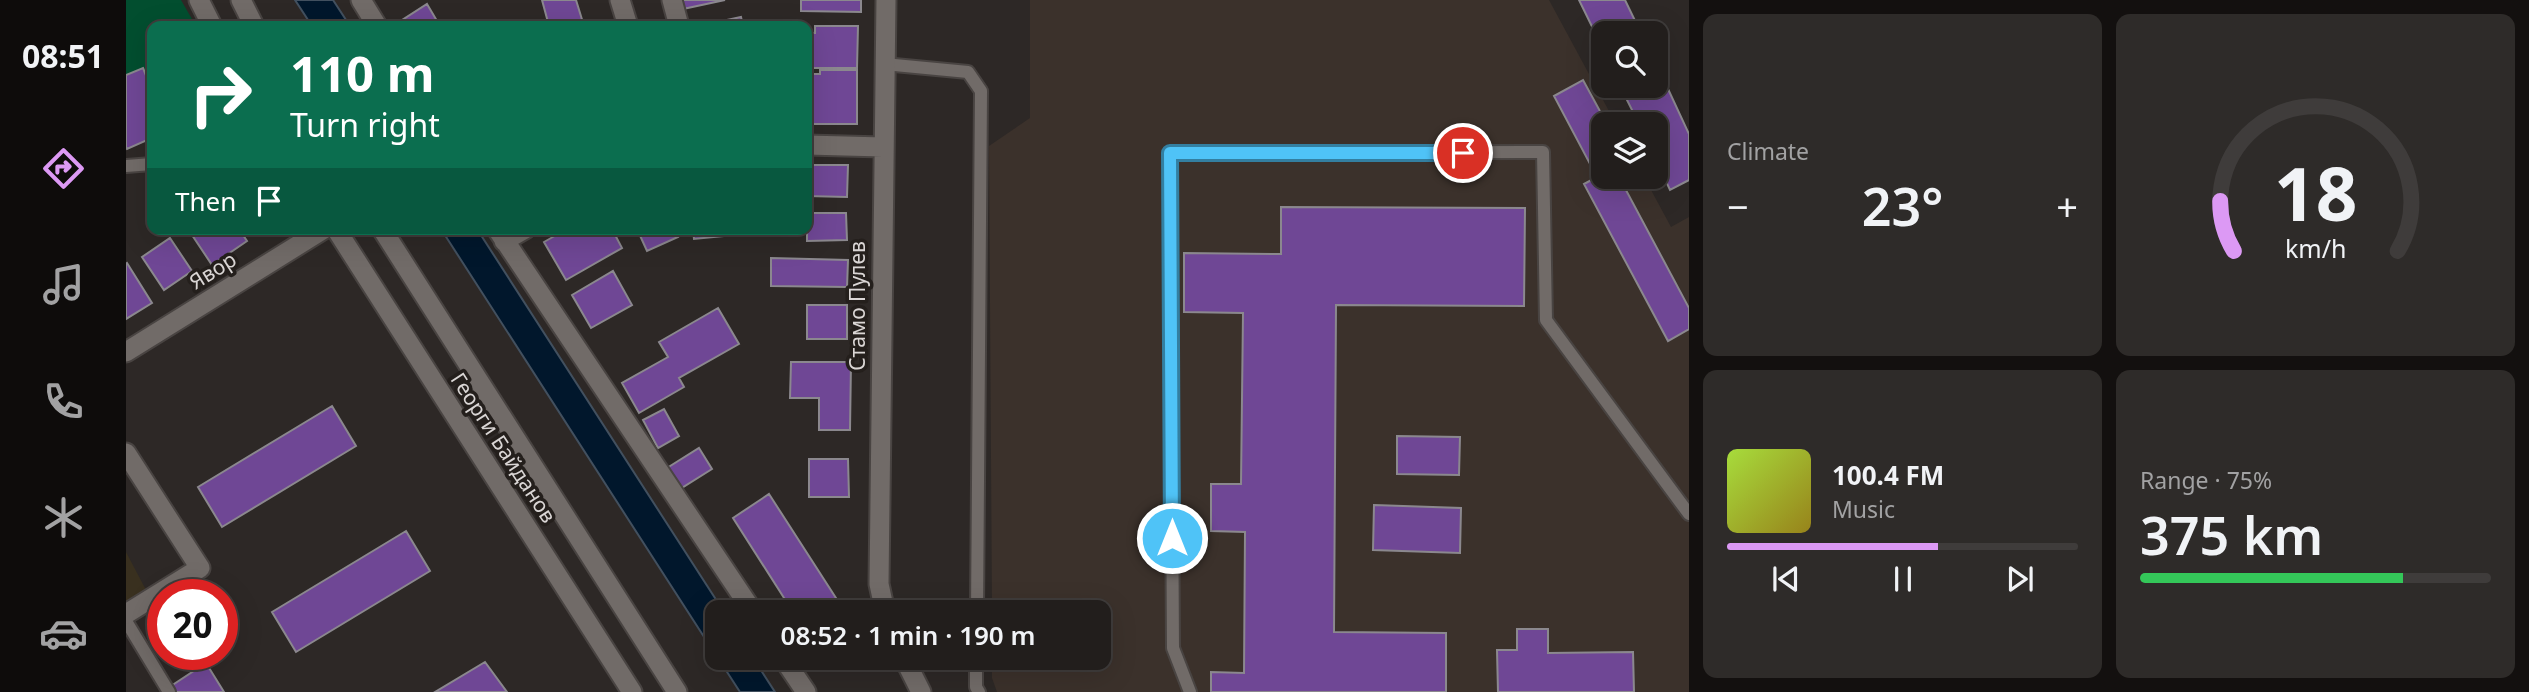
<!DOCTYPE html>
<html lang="en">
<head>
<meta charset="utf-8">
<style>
	body { margin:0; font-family:"Noto Sans",sans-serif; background:#2e2b29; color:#f1f3f6; height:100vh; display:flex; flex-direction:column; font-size:26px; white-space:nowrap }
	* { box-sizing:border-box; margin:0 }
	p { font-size:23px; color:#a2a2a3 }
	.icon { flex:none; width:38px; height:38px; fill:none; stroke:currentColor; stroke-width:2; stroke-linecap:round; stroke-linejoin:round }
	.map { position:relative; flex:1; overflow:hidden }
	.panel { display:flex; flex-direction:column; gap:14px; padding:14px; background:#13100f; width:840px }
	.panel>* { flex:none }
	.hud { position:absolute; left:21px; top:21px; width:665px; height:214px; border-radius:14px; box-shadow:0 7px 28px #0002,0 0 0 2px #3f3c3b; background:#0b6e4f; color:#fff; overflow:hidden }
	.tools { position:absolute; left:1465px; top:21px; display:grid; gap:14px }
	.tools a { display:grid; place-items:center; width:77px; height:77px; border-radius:14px; background:#221e1c; box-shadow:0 7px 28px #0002,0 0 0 2px #3f3c3b; font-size:35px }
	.speed { position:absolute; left:21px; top:579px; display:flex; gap:14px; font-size:35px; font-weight:700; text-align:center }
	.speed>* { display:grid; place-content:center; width:91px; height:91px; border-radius:50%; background:#221e1c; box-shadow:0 7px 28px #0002,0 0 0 2px #3f3c3b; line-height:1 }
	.speed .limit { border:10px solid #d22; background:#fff; color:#111 }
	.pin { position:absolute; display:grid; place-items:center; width:60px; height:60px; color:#fff; margin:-30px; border:4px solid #fff; border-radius:50%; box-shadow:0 2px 7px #0007 }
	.me { position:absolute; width:77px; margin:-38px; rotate:0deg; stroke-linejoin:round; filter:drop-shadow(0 0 5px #0008) }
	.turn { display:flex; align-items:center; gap:24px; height:147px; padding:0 28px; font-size:32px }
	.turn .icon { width:91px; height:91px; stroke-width:2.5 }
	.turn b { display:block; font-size:49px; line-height:60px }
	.then { display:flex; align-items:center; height:66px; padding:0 28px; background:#0003; gap:14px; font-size:26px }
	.big { font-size:52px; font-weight:600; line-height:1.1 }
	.panel .card { flex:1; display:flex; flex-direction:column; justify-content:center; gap:10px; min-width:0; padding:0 24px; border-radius:14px; background:#2e2b29 }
	.panel .dial { align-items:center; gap:0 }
	.dial svg { height:182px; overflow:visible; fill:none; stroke:#3f3c3b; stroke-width:7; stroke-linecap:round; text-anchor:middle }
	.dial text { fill:#f1f3f6; stroke:none }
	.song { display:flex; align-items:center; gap:21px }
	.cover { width:84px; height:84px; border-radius:10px; background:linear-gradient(135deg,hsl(80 70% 55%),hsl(50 70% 35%)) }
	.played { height:7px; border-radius:4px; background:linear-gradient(90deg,#dc99f4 60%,#3f3c3b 60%) }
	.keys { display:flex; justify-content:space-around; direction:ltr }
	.heat { display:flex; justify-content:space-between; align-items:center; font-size:38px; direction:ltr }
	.charge { height:10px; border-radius:5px; background:linear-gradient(90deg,#34c759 75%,#3f3c3b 0) }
	.panel .tiles { flex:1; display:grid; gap:14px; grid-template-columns:repeat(2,1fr) }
	.trip { position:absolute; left:579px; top:600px; width:406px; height:70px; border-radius:14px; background:#221e1c; box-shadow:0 7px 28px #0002,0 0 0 2px #3f3c3b; font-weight:600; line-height:70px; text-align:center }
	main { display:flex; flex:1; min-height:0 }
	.tab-bar { display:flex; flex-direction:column; width:126px; justify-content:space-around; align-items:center; background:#0e0c0b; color:#a2a2a3 }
	.tab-bar .icon { width:49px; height:49px }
	.tab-bar .current { color:#dc99f4 }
	.tab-bar b { font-size:32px; color:#f1f3f6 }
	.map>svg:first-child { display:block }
	.built { fill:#3b312b }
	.education { fill:#39301f }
	.green { fill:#024e2f }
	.water { fill:#01172c; stroke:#42505f; stroke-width:2 }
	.building { fill:#6f4795; stroke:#8b888e; stroke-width:2 }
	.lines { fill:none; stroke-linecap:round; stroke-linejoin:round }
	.service-casing { stroke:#494442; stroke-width:16 }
	.minor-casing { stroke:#494442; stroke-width:23 }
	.secondary-casing { stroke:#494442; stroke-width:23 }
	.service { stroke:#716b68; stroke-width:12 }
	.minor { stroke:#716b68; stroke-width:19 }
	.secondary { stroke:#716b68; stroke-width:19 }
	.route-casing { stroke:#337fa1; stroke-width:18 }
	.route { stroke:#4fc3f7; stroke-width:12 }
	.labels { text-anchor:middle; stroke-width:7; stroke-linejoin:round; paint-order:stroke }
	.street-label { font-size:21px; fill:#dad6d5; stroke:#241f1c }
</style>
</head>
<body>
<main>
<nav class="tab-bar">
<b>08:51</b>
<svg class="icon current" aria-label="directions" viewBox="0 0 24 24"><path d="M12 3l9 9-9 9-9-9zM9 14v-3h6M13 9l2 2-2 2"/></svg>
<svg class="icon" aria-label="music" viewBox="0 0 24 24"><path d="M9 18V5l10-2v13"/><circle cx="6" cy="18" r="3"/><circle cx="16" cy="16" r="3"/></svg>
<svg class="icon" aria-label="phone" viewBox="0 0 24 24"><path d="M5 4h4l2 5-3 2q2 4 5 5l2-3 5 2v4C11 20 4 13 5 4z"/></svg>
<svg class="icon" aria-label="climate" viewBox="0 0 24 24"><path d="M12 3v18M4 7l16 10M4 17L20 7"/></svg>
<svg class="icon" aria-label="car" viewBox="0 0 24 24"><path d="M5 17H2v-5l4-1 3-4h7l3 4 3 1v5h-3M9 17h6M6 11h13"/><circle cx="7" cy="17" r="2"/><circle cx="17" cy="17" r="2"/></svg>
</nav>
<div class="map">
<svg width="1563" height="692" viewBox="0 0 1563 692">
	<rect width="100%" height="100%" fill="#2d2826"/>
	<!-- built -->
	<path class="built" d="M904 0H1423L1490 124H1477V177H1518L1545 227 1563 217V692H871L866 678V658H973V612H866L863 146 904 118Z"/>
	<!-- education -->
	<path class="education" d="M0 552 20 590 0 601Z"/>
	<!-- green -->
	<path class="green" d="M0 0H55L70 26H26V90L16 68 0 75Z"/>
	<!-- water -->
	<path class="water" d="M169 0H207L224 26H186Z
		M315 229H351L598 612H592L591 657Z
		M592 658H627L649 692H614Z"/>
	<!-- building -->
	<path class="building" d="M416 0H450L458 26H423Z
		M556 0H599L557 9Z
		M675 0H735V12L675 11Z
		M1453 0H1499L1515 33H1477V49Z
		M301 4 314 26H272L270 24Z
		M615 17 617 26H573Z
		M689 26H732L731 68H681V33H689Z
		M1530 63 1563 134V180L1544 190 1530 160V124H1513L1494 86H1530Z
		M17 68 26 90V151L21 140 1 149 0 147V75Z
		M694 70H731V124H681V74H694Z
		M1457 80 1481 124H1477V177H1493L1563 308V329L1542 341 1458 184 1471 177 1428 96Z
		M681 165H722L721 197 681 196Z
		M1155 207 1399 208 1398 306 1210 305 1208 632 1320 633V692H1085V672L1118 673 1119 532 1085 531V484H1115L1117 313 1058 312V253L1155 254Z
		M681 213H720L721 240 681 241Z
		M62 229H113L121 241 86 265Z
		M441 229H486L496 248 440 280 418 242Z
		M511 229H548L552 237 521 251Z
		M567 229H628V233L568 239Z
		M44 238 66 271 38 290 16 257Z
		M645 258 722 260 721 287 645 286Z
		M1 263 26 303 0 319V264Z
		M487 271 506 305 465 328 446 295Z
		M681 305H721V339H681Z
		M592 308 613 344 553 378 558 387 513 413 496 383 542 357 533 342Z
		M665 362H725L724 430H693V398H664Z
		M206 406 230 446 96 527 72 487Z
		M538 409 553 436 532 448 517 420Z
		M1271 436 1334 437 1333 475 1271 474Z
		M573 448 586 469 554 489 541 468Z
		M683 459H722L723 497H683Z
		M643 494 719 612H667L607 518Z
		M1248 505 1335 508 1334 553 1247 550Z
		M280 531 304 571 170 652 146 612Z
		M1391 629H1422V653L1507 652 1508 692H1372L1371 650H1391Z
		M359 662 381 692H309Z
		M80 663 98 692H49L45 686Z"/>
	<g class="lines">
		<defs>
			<path id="service" d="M758 64 842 72 855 91 851 612
				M0 166 26 164
				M0 621 43 692
				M850 658V687L853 692
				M1064 692 1047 648 1044 153 1417 152 1420 320 1563 514"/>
			<path id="minor" d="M235 0 251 26
				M494 0 502 26
				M546 0 553 26
				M681 145 757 147
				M371 229 627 612
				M378 241 399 229
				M0 352 198 229
				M0 453 74 568 0 614
				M759 612 753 584 760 0
				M657 658 680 692
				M778 658 795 692"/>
			<path id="secondary" d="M73 0 86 26
				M115 0 128 26
				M210 229 506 692
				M256 229 551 692"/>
		</defs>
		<!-- service casing -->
		<use href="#service" class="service-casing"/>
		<!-- minor casing -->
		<use href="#minor" class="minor-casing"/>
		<!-- secondary casing -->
		<use href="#secondary" class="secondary-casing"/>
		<!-- service -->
		<use href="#service" class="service"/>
		<!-- minor -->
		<use href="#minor" class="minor"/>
		<!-- secondary -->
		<use href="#secondary" class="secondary"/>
	</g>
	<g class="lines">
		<defs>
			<path id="route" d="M1046 538 1044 153H1337"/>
		</defs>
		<!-- route casing -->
		<use href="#route" class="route-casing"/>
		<!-- route -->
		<use href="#route" class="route"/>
	</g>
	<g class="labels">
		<!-- street labels -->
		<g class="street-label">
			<text transform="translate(87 271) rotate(-32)" y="7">Явор</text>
			<text transform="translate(732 306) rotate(-90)" y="7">Стамо Пулев</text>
			<text transform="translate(377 448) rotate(57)" y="7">Георги Байданов</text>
		</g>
	</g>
</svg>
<div class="tools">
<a><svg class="icon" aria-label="search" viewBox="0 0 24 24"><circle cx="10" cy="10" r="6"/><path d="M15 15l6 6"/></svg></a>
<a><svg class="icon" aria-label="layers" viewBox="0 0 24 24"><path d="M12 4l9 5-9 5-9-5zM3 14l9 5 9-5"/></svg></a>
</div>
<div class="speed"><div class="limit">20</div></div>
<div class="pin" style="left:1337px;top:153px;background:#d93025"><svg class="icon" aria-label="arrive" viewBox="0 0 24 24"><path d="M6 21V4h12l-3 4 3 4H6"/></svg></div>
<svg class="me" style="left:1046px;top:538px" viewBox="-20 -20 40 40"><circle r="17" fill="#4fc3f7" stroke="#fff" stroke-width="3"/><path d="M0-11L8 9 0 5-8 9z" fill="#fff"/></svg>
<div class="trip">08:52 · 1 min · 190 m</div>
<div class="hud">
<div class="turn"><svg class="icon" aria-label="right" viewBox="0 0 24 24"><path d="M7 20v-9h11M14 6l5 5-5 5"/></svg><div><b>110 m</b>Turn right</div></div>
<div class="then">Then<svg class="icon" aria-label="arrive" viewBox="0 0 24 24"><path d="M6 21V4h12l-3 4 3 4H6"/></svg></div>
</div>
</div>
<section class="panel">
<div class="tiles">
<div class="card"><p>Climate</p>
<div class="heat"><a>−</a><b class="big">23°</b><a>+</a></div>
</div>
<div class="card dial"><svg viewBox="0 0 100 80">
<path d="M14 69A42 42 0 1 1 86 69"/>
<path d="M14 69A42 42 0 0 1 8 47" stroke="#dc99f4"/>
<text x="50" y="56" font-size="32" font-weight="700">18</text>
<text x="50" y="72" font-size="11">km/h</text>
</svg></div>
<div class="card">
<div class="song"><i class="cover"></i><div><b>100.4 FM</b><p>Music</p></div></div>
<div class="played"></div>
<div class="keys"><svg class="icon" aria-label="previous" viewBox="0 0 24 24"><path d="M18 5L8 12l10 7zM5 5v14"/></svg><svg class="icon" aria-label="pause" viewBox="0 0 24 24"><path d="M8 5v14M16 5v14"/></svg><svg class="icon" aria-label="next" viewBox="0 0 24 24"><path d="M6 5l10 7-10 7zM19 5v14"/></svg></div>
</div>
<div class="card"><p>Range · 75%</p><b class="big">375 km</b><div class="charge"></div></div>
</div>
</section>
</main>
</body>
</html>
